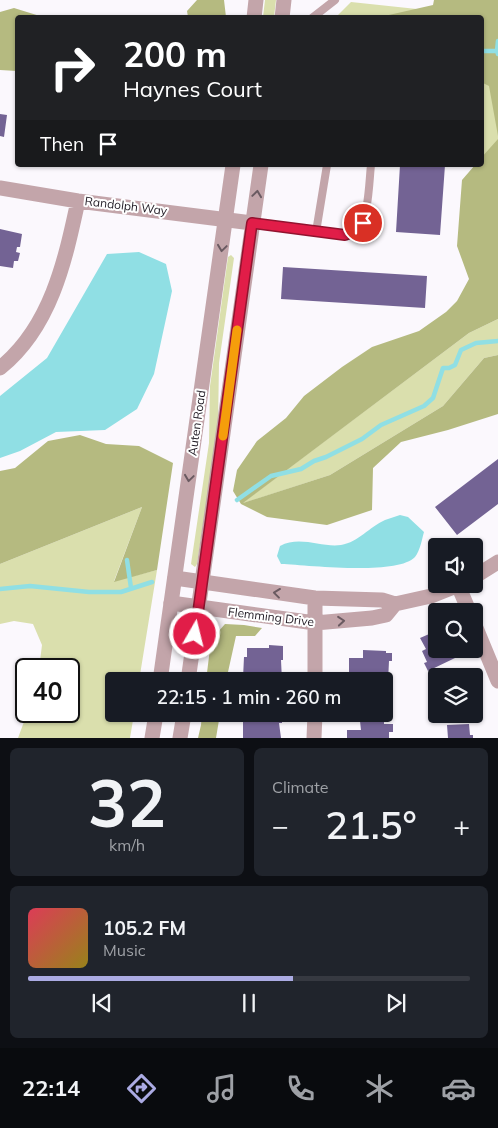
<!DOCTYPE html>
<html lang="en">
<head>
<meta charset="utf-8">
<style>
	body { margin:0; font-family:Mulish,sans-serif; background:#20242c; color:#f1f3f6; height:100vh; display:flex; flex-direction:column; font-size:19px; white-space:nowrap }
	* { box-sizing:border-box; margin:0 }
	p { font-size:16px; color:#9ea1a6 }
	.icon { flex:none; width:28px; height:28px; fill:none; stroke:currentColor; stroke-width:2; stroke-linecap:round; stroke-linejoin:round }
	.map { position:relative; height:738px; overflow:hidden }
	.sheet { display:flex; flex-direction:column; gap:10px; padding:10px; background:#0d0f14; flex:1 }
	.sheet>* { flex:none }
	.banner { position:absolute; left:15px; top:15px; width:469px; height:152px; border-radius:5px; box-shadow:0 1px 4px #0004; background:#202124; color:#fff; overflow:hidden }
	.controls { position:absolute; left:428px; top:538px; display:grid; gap:10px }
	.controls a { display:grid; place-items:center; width:55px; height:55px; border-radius:5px; background:#171b24; box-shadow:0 1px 4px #0004; font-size:25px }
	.speed { position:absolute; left:15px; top:658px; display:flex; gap:10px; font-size:25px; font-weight:700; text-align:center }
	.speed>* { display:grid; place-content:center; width:65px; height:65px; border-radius:50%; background:#171b24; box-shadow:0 1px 4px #0004; line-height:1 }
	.speed .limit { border:2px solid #111; border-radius:8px; background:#fff; color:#111 }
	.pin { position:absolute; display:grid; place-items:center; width:42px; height:42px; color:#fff; margin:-21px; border:2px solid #fff; border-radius:50%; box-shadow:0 1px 5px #0007 }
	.me { position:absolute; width:55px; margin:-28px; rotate:8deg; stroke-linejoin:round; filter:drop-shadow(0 0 4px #0008) }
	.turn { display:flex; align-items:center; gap:18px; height:105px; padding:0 25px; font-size:22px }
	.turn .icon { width:65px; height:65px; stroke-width:2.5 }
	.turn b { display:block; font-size:35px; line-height:42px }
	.then { display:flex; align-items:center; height:48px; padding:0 25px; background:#0003; gap:10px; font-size:19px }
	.big { font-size:38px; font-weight:600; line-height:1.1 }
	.sheet .tile { flex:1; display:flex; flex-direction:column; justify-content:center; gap:8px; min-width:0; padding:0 18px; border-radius:8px; background:#20242c }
	.sheet .dial { align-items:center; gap:0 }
	.dial b { font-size:65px; line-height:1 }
	.song { display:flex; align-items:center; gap:15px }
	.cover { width:60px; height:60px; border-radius:8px; background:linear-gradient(135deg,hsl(350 70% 55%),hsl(50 70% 35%)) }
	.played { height:5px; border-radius:2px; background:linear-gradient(90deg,#ababe3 60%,#363941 60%) }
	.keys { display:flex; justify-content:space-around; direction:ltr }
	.heat { display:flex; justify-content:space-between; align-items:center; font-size:28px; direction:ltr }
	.sheet .tiles { flex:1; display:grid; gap:10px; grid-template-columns:1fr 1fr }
	.tile:last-child { grid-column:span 2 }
	.trip { position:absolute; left:105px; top:672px; width:288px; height:50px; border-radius:5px; background:#171b24; box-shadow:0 1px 4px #0004; font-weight:600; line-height:50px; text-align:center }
	.tabs { display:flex; height:80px; justify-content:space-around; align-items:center; background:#090b0e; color:#9ea1a6 }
	.tabs .icon { width:35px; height:35px }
	.tabs .on { color:#ababe3 }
	.tabs b { font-size:22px; color:#f1f3f6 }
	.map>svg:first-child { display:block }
	.green { fill:#dadfad }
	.forest { fill:#b5ba80 }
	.water { fill:#90dfe4 }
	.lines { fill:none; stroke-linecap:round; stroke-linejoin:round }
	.stream { stroke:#90dfe4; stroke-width:4.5 }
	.building { fill:#736394 }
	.service { stroke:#c3a5aa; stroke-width:8 }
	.minor { stroke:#c3a5aa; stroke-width:15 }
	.tertiary { stroke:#c3a5aa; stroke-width:15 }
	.oneway { stroke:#6a5a61 }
	.route-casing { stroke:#92132f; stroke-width:12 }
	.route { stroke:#e11d48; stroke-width:9 }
	.slow { stroke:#f59e0b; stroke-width:9 }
	.labels { text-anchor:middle; stroke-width:4; stroke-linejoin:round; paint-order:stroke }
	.street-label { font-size:12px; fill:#211c25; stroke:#fff }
</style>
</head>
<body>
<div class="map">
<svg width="498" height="738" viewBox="0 0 498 738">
	<rect width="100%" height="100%" fill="#fbf8fd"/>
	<!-- green -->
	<path class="green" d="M265 0H276L274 17H263Z
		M498 0V316L481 165V18H335L351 2 445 12Z
		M231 255 234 258 219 363 218 426 197 564 195 567 191 564 209 443 210 386 228 257Z
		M498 319V355L484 358 443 406 330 475 241 504 469 333Z
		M142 507 114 581 157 570 139 681H114V714H134L130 738H18L28 711H69V669H39L42 645 33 624 14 621 0 624V564Z"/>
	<!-- forest -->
	<path class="forest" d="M197 0H224L226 17H188L187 11Z
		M434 0H498V136L489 86 481 82V18L380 17 433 5Z
		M14 8 43 17 18 18 17 71 0 70V12Z
		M498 139V319L469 333 243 503 330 475 443 406 484 358 498 355V414L448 430 401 442 373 468 372 510 327 525 267 517 241 504 233 491 237 470 257 441 286 418 304 396 342 367 372 347 419 331 446 312 457 301 469 279 457 246 462 180 475 165H481V158Z
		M80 435 106 444 139 446 173 463 157 570 114 582 142 507 0 564V471L15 468 48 441Z
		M225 624 244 625 262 628 255 636H236L226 681H206L211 640Z
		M202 714H220L216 738H198L201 725Z"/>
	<!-- water -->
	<path class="water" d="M139 252 166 264 172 291 154 374 137 409 105 430 56 432 20 451 0 458V396L47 358 107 254Z
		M400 515 408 517 424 532C422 539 420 551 415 557 397 576 308 565 281 564L277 556 280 546C300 535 322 548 341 545 359 542 369 527 385 520 390 518 395 517 400 515Z"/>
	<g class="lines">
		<!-- stream -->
		<path class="stream" d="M481 51H497L498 54
			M497 51 498 41
			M237 500 271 476 301 469 314 461 326 457 362 439 381 425 424 406 433 398 443 368H449L455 365 461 350 476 343 498 341
			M127 560 131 588
			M0 589 30 586 89 592H121L152 582"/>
	</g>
	<!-- building -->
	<path class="building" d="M0 114 7 115 4 137 0 136Z
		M400 165H445L440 235 396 232Z
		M0 229 22 234 20 247H17L16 252 20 253 18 261H14L13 268 0 266Z
		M283 267 427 276 425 308 281 299Z
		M498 459V504L457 535 435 507Z
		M436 631V649H451L455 658 428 671 424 663 427 662 422 651 426 649 420 638Z
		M269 645 283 646V660H281L282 681H240V678H243L244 657H247V648H269Z
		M363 650 386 651V653H392V661H389L388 682 349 681V658H363Z
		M246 714H282V723H279L281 738H243V719L246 720Z
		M384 720V724H393V732H389V738H347V730H361L360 721Z
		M469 724 470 735H473V738H448L447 725Z"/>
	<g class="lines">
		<!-- service -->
		<path class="service" d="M312 18 335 0
			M252 223 345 235C348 234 353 233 356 231 369 220 369 182 371 165
			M316 232 327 165"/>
		<!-- minor -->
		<path class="minor" d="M0 188 78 201 252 223
			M0 368C51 327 65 261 78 201
			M474 577 498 562
			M175 578 315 598 382 600 395 604 431 596 461 584
			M458 585 469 611
			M171 603 315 623 372 618 386 615 395 604
			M474 623 498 681
			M315 681V598
			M314 738 315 714"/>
		<!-- tertiary -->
		<path class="tertiary" d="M254 18 256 0
			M282 18 284 0
			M160 681 233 165
			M188 681 261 165
			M152 738 156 714
			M180 738 184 714"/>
	</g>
	<!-- one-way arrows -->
	<defs><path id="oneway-chevron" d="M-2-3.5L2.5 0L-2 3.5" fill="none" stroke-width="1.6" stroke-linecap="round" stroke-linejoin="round" transform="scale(1.25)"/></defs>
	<g class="oneway">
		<use href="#oneway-chevron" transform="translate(257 194) rotate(-82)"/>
		<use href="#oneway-chevron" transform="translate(222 248) rotate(98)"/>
		<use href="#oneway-chevron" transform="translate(189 478) rotate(98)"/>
		<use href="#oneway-chevron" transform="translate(277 593) rotate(-173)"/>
		<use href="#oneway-chevron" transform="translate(341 621) rotate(-5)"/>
	</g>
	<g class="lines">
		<defs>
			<path id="route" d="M195 634 252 223 345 235 355 231 363 223"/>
		</defs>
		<!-- route casing -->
		<use href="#route" class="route-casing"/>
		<!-- route -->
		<use href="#route" class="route"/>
		<!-- slow -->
		<path class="slow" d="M223 436 237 330"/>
	</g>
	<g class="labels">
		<!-- street labels -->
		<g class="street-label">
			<text transform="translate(126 206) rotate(7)" y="4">Randolph Way</text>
			<text transform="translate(197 423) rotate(-82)" y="4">Auten Road</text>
			<text transform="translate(271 617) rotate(7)" y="4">Flemming Drive</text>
		</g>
	</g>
</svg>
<div class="controls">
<a><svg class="icon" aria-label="sound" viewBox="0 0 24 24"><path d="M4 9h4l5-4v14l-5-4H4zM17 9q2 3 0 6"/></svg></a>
<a><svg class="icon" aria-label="search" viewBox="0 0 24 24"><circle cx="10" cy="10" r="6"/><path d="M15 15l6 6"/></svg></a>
<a><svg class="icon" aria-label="layers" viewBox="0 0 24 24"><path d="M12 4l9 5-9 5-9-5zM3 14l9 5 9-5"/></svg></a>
</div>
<div class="speed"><div class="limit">40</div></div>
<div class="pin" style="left:363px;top:223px;background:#d93025"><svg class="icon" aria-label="arrive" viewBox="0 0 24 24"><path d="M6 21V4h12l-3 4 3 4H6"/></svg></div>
<svg class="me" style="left:195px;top:634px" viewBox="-20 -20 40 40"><circle r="17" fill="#e11d48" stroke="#fff" stroke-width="3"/><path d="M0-11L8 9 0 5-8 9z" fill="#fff"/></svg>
<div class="trip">22:15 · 1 min · 260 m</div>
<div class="banner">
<div class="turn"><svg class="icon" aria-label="right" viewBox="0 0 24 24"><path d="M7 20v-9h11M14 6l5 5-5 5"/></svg><div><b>200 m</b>Haynes Court</div></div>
<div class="then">Then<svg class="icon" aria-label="arrive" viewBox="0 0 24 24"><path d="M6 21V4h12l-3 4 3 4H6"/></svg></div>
</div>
</div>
<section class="sheet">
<div class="tiles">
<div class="tile dial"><b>32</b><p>km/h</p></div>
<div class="tile"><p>Climate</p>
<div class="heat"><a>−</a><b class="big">21.5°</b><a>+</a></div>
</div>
<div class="tile">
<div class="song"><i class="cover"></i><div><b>105.2 FM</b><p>Music</p></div></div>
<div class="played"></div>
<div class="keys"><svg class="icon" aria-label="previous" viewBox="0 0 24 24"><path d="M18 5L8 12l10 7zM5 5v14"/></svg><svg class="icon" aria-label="pause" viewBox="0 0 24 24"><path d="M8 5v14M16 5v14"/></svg><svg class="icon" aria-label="next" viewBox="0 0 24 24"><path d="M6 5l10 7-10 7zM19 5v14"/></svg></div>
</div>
</div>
</section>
<nav class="tabs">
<b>22:14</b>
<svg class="icon on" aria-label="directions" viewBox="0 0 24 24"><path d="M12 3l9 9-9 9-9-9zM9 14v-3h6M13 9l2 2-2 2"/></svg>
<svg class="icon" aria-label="music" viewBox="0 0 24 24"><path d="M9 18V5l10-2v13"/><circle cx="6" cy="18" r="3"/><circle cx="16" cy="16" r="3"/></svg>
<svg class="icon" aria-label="phone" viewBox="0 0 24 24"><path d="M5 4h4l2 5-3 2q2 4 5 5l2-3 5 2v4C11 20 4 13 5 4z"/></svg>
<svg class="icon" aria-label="climate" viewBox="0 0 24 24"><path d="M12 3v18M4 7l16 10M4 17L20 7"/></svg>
<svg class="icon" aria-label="car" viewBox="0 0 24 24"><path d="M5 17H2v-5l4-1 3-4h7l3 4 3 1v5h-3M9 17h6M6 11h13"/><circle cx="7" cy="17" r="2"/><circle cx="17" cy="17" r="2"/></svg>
</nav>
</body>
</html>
